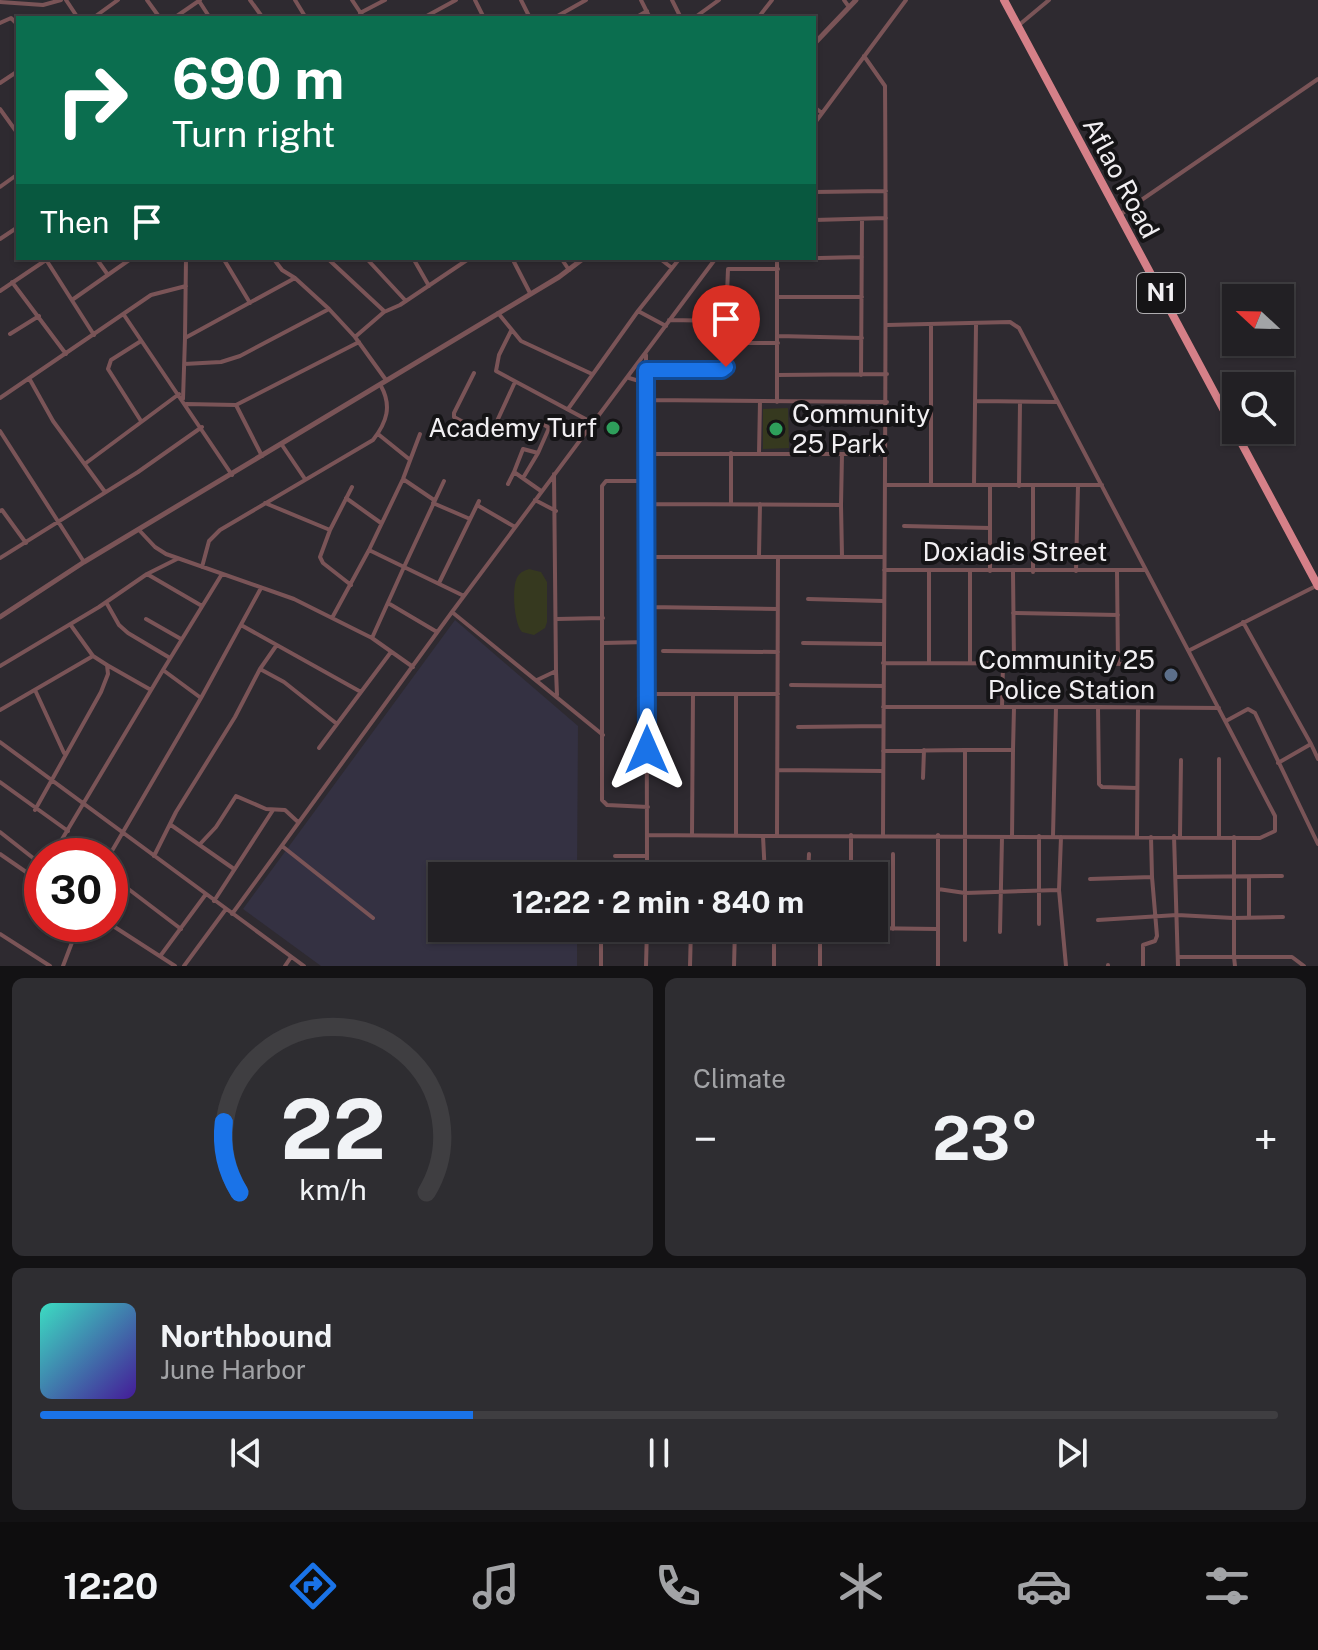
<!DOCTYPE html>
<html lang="en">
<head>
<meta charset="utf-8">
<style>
	body { margin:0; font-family:"Public Sans",sans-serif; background:#2e2d31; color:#f1f3f6; height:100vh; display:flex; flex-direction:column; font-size:30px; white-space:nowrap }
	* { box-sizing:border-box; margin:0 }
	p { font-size:26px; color:#a2a3a6 }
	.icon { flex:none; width:44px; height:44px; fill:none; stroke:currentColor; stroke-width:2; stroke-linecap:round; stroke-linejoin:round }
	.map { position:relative; height:966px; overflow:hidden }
	.sheet { display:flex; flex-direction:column; gap:12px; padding:12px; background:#131214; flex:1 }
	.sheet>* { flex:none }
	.banner { position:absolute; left:16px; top:16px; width:800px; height:244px; border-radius:0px; box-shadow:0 2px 6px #0004,0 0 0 2px #3f3e41; background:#0b6e4f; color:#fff; overflow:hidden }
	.needle { width:52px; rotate:292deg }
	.controls { position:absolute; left:1222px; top:284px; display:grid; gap:16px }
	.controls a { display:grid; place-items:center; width:72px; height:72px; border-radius:0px; background:#222024; box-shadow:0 2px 6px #0004,0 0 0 2px #3f3e41; font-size:40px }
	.speed { position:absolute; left:24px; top:838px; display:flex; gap:16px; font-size:40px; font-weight:700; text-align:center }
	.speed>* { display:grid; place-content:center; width:104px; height:104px; border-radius:50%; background:#222024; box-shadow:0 2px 6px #0004,0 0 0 2px #3f3e41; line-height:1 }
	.speed .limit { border:12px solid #d22; background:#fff; color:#111 }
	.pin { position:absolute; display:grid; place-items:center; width:68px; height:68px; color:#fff; margin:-82px -34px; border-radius:50% 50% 50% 0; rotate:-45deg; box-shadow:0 0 8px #0007 }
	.pin .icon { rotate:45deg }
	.me { position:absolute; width:88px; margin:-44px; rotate:0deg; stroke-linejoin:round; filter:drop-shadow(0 0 6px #0008) }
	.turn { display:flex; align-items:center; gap:28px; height:168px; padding:0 24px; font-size:36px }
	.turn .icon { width:104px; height:104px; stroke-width:2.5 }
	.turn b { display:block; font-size:56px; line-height:68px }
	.then { display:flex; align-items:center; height:76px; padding:0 24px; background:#0003; gap:16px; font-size:30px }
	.big { font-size:60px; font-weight:700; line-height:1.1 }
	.sheet .card { flex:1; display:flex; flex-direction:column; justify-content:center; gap:12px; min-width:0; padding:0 28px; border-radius:12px; background:#2e2d31 }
	.sheet .dial { align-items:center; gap:0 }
	.dial svg { height:208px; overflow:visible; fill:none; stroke:#3f3e41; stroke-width:7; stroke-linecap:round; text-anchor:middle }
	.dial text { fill:#f1f3f6; stroke:none }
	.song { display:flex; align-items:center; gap:24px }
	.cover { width:96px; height:96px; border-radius:12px; background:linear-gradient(135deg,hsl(170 70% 55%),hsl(260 70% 35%)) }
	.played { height:8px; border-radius:4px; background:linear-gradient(90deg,#1a73e8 35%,#3f3e41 35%) }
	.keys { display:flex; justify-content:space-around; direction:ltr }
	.heat { display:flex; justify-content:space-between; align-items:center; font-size:44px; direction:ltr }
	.sheet .tiles { flex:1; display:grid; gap:12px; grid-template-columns:1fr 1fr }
	.card:last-child { grid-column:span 2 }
	.trip { position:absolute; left:428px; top:862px; width:460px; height:80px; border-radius:0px; background:#222024; box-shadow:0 2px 6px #0004,0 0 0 2px #3f3e41; font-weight:700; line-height:80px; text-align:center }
	.menu { display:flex; height:128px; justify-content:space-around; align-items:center; background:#0e0d0e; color:#a2a3a6 }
	.menu .icon { width:56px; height:56px }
	.menu .on { color:#1a73e8 }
	.menu b { font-size:36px; color:#f1f3f6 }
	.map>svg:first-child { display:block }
	.industrial { fill:#343142 }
	.green { fill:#36391f }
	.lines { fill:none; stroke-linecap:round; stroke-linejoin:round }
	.minor { stroke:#7a5457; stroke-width:4 }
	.tertiary { stroke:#7a5457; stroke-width:5 }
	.trunk { stroke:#d58088; stroke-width:8 }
	.route-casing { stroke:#114b97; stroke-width:20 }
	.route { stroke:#1a73e8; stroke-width:14 }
	.leisure-dot { fill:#2e9e5b; stroke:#151416; stroke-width:3 }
	.service-dot { fill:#5c6f8a; stroke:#151416; stroke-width:3 }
	.labels { text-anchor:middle; stroke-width:8; stroke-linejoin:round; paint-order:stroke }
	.shield { fill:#151416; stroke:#afadb0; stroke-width:2 }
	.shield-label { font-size:24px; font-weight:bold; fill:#f1eff2 }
	.street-label { font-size:26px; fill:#f1eff2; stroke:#151416 }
	.poi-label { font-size:26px; fill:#f1eff2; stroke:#151416; text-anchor:end }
</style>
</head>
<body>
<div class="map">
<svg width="1318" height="966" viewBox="0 0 1318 966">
	<rect width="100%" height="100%" fill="#2e2a30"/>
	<!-- industrial -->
	<path class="industrial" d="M455 620 578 726 577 876H442V928H577V966H321L243 909Z"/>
	<!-- green -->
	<path class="green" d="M788 408 789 448 763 449V409Z
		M529 569 541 572 547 582V622L545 628 534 635 522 632C514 624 511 585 518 576 522 571 524 571 529 569Z"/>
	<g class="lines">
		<!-- minor -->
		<path class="minor" d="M66 0 78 18
			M147 0 160 18
			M250 0 263 18
			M295 0 306 18
			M352 0 364 18
			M475 0 484 18
			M521 0 530 18
			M641 0 650 18
			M672 0 681 18
			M844 0 849 7
			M199 1 210 18
			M0 2 43 5 61 0
			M360 13 385 0
			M93 18 118 0
			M174 18 200 0
			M423 18 456 0
			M554 18 586 0
			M635 18 647 11
			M694 18 719 0
			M758 18 772 0
			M0 23 11 18 18 25
			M1019 25 1049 0
			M864 56 885 86C887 336 884 586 883 836
			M0 83 18 71
			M814 107 822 113
			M0 109 18 134
			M814 124 906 0
			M0 187 18 174
			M814 192 886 191
			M1121 214 1318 79
			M814 220 886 218
			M0 239 18 227
			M45 258 94 335
			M96 258 108 275
			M223 258 250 303
			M273 258 282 270 295 278 329 309 355 337 386 380
			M327 258 384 311
			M366 258 405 300
			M413 258 429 286
			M512 258 530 293
			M561 258 569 270
			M659 258 672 268
			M777 259 862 257
			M12 282 66 354
			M0 291 46 260
			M778 297H862
			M72 300 132 258
			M498 313 521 341 592 374
			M124 315 232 475
			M669 320 726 321
			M931 325V484
			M666 326 638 311 680 258
			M511 331 499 355 496 371 593 423
			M10 334 39 316
			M778 336 862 338
			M355 337 384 312 400 305 470 258
			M185 338 186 258
			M141 341 111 360 108 369 141 421
			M726 343H778
			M646 355 647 856
			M184 364 221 362 240 356 329 309
			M646 370 724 369 728 269H778
			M474 373 454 413V417L485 434 492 432 515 382
			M777 375 887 374
			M861 375 862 220
			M29 378 53 421 105 492
			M629 378 646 383
			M0 398 151 295 186 286
			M183 399 185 338 295 278
			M646 400 887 402
			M976 401 1058 402
			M777 402V258
			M186 404 236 405 359 342
			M236 405 262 456
			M568 409 638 311
			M539 421 549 428 538 453 523 449 514 472 541 491
			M0 431 84 562
			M378 434 409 459
			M282 445 305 479
			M759 453 760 401
			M646 454H887
			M86 463 179 394
			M554 474 556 671
			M523 478 538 453
			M403 479 434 500
			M444 481 404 567 464 596
			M508 484 514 472
			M885 485H1102
			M974 485 976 325
			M1019 486 1020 402
			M346 498 381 523
			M535 500 556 511
			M265 503 330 530
			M433 503 470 519
			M731 503V453
			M648 504 841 505 842 454
			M477 505 515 527
			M841 505 842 556
			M0 511 2 510 26 543
			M904 526 990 528
			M139 530 155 547 166 554 294 599 332 618
			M369 550 404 567 372 638 413 667
			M759 556 760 504
			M648 557H884
			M778 557 777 836 1260 838 1275 831V816L1019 328 1010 322 887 325
			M0 558 138 472 202 427
			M202 567 209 541 220 530 373 440C387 422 392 406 381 386
			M884 570H1146
			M1117 570 1118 664
			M970 571V663
			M990 571V486
			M1076 571 1078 486
			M1013 572 1014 663
			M1033 572V486
			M147 574 202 606
			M439 583 479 501
			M351 585 323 563 320 557 330 530 352 487
			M808 599 883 601
			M106 602 119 625 128 633 170 658
			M388 603 437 632
			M648 607 778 609
			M452 612 603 735
			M1013 613 1118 615
			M146 619 181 639
			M557 619 603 618
			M1243 622 1311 744 1278 763
			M241 625 361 692
			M372 638 332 618 369 550 403 479 420 434
			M603 643 647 642
			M803 643 884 644
			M1190 650 1316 586
			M663 651 778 652
			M883 663 1149 664
			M929 663V571
			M107 665 151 690
			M0 666 99 607 147 574 177 559
			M260 669 284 682 337 724
			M163 670 222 574
			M537 680 556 671 557 695
			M791 685 884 686
			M35 690 64 753
			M648 694H778
			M201 698 261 588
			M883 707H1014
			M1002 707 1003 664
			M1098 707 1219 708
			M0 710 93 656
			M1226 721 1248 709 1255 713 1318 844
			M798 727 883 726
			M0 742 304 966
			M1311 744 1318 759
			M319 748 391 652
			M1013 750 1014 707H1098L1099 784 1102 787 1137 788
			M883 751 965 750
			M1219 759V837
			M778 770 883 771
			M923 778 924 750
			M0 782 68 831
			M648 807 607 805 602 800V486L606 481H648
			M35 810 101 692 108 674 107 665 93 656 70 624
			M171 825 234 869
			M0 832 42 865
			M692 834 693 694
			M736 834V694
			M648 835 777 836
			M763 836 765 876
			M1039 836V924
			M1053 836 1056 707
			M1174 836 1178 966
			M1180 836 1181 760
			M1061 837 1059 890 1066 966
			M1137 837 1138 708
			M1234 837V957H1292L1304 966
			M201 843 216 827 236 796 266 809 285 810 298 822
			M282 846 373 918
			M0 854 42 883
			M893 854V929
			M52 856 163 670 201 698 109 856
			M154 856 176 812 235 717 260 669 276 646
			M615 856H647V876
			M110 875 181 929
			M808 876 809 854
			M851 876V835
			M1176 877 1282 876
			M37 879 42 872
			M1090 879 1152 877 1151 837
			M938 889 965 893 1059 890
			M214 901 273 810
			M232 914 452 612 716 258
			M1249 917V877
			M1098 920 1177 915 1233 918 1283 917
			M110 924 175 966
			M774 928V966
			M812 928H836
			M863 928 938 929
			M1000 932 1002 837
			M0 934 50 966
			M965 940V750H1013L1012 837
			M161 955 206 894
			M1178 957H1234L1235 966
			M63 966 79 924
			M184 966 226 909
			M285 966 291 957
			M601 966V928
			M646 966 647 928
			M690 966 691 928
			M734 966 735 928
			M820 966V928
			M938 966V835
			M1108 966V965
			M1143 966V945L1155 941 1157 936 1152 877"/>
		<!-- tertiary -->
		<path class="tertiary" d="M814 44 856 0
			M0 617 84 562 559 277 584 258"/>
		<!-- trunk -->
		<path class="trunk" d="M1004 0 1318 586"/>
	</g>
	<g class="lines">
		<defs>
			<path id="route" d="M647 750 646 370H722L726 367"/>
		</defs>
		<!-- route casing -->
		<use href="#route" class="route-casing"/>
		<!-- route -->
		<use href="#route" class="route"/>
	</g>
	<!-- markers -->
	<g class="leisure-dot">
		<circle cx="613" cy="428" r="8"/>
		<circle cx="776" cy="429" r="8"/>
	</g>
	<circle class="service-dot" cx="1171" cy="675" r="8"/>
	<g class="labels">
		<!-- shield labels -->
		<rect class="shield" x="1137" y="273" width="48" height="40" rx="6"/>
		<g class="shield-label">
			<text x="1161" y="301">N1</text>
		</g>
		<!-- street labels -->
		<g class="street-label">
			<text transform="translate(1121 178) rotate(62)" y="9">Aflao Road</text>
			<text x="1015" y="561">Doxiadis Street</text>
		</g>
		<!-- poi labels -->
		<g class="poi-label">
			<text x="792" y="423" text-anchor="start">Community<tspan x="792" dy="30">25 Park</tspan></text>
			<text x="597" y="437">Academy Turf</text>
			<text x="1155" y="669">Community 25<tspan x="1155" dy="30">Police Station</tspan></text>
		</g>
	</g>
</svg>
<div class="controls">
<a><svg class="needle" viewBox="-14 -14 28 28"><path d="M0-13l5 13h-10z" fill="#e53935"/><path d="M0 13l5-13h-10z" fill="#a2a3a6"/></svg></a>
<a><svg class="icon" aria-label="search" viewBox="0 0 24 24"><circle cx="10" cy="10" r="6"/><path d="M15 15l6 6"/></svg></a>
</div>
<div class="speed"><div class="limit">30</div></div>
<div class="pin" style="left:726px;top:367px;background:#d93025"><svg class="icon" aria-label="arrive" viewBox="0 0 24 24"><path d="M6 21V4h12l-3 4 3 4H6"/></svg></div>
<svg class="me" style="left:647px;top:750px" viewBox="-20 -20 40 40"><path d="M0-17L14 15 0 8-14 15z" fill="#1a73e8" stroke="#fff" stroke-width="4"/></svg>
<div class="trip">12:22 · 2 min · 840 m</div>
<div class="banner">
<div class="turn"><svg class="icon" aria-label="right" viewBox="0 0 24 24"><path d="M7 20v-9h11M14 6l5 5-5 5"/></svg><div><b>690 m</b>Turn right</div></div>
<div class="then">Then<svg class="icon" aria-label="arrive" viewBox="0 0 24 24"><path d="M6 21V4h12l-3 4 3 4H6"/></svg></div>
</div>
</div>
<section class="sheet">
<div class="tiles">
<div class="card dial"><svg viewBox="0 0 100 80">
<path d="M14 69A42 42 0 1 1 86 69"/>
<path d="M14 69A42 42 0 0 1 8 42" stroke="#1a73e8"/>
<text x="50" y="56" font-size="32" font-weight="700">22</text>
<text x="50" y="72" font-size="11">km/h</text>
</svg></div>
<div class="card"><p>Climate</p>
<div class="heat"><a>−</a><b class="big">23°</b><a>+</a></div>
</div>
<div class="card">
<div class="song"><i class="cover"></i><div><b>Northbound</b><p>June Harbor</p></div></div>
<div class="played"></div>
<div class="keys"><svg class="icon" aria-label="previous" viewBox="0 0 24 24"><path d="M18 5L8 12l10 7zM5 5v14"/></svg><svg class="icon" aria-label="pause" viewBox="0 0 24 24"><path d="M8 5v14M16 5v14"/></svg><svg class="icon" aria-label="next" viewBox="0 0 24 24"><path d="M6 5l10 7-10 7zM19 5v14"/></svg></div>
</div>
</div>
</section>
<nav class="menu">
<b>12:20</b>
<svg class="icon on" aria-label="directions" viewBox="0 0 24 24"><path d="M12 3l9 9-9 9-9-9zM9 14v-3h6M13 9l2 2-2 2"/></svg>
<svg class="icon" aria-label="music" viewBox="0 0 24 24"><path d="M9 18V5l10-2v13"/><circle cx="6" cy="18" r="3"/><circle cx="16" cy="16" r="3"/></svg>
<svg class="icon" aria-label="phone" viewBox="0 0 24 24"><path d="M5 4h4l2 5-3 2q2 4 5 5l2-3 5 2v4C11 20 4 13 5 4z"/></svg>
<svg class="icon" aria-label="climate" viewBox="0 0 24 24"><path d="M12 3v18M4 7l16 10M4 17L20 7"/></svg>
<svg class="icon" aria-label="car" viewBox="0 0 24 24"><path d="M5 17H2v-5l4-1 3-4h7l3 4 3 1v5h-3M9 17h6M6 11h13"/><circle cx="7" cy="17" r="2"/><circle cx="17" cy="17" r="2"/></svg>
<svg class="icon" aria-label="filters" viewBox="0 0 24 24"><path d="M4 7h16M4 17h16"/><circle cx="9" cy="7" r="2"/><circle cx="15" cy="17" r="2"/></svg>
</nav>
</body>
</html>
